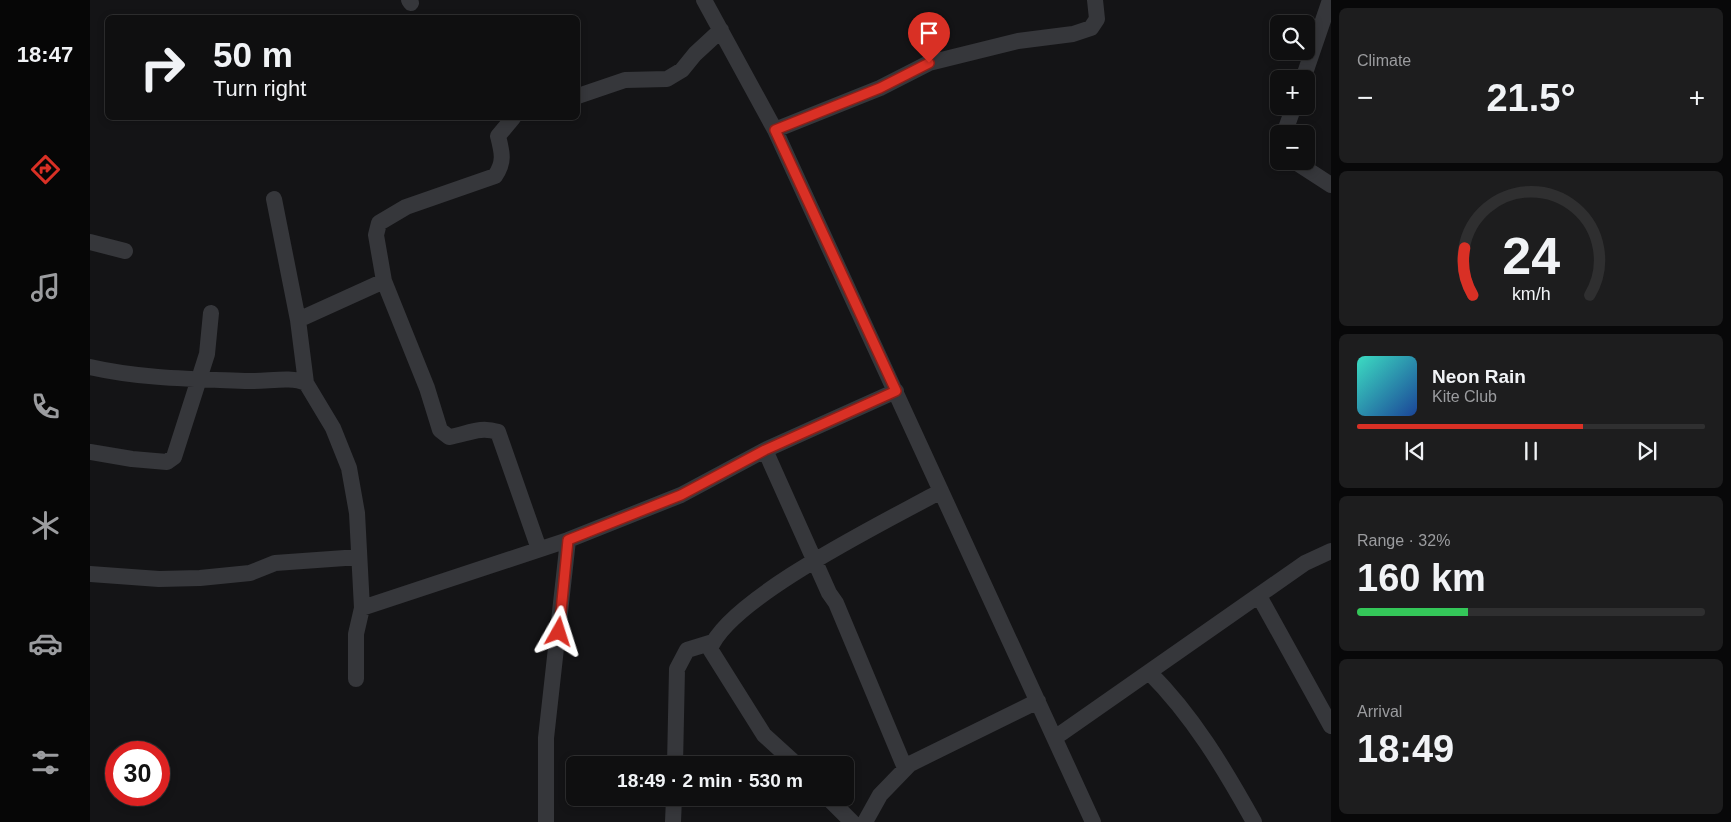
<!DOCTYPE html>
<html lang="en">
<head>
<meta charset="utf-8">
<style>
	body { margin:0; font-family:Helvetica,sans-serif; background:#1d1d1e; color:#f1f3f6; height:100vh; display:flex; flex-direction:column; font-size:19px; white-space:nowrap }
	* { box-sizing:border-box; margin:0 }
	p { font-size:16px; color:#9b9c9f }
	.icon { flex:none; width:28px; height:28px; fill:none; stroke:currentColor; stroke-width:2; stroke-linecap:round; stroke-linejoin:round }
	.map { position:relative; flex:1; overflow:hidden }
	.details { display:flex; flex-direction:column; gap:8px; padding:8px; background:#080809; width:400px }
	.details>* { flex:none }
	.top-card { position:absolute; left:15px; top:15px; width:475px; height:105px; border-radius:8px; box-shadow:0 2px 8px #0003,0 0 0 1px #2f2f30; background:#0f0f10; color:#f1f3f6; overflow:hidden }
	.tools { position:absolute; left:1180px; top:15px; display:grid; gap:10px }
	.tools a { display:grid; place-items:center; width:45px; height:45px; border-radius:8px; background:#0f0f10; box-shadow:0 2px 8px #0003,0 0 0 1px #2f2f30; font-size:25px }
	.speed { position:absolute; left:15px; top:741px; display:flex; gap:10px; font-size:25px; font-weight:700; text-align:center }
	.speed>* { display:grid; place-content:center; width:65px; height:65px; border-radius:50%; background:#0f0f10; box-shadow:0 2px 8px #0003,0 0 0 1px #2f2f30; line-height:1 }
	.speed .limit { border:8px solid #d22; background:#fff; color:#111 }
	.pin { position:absolute; display:grid; place-items:center; width:42px; height:42px; color:#fff; margin:-51px -21px; border-radius:50% 50% 50% 0; rotate:-45deg; box-shadow:0 0 5px #0007 }
	.pin .icon { rotate:45deg }
	.me { position:absolute; width:55px; margin:-28px; rotate:6deg; stroke-linejoin:round; filter:drop-shadow(0 0 4px #0008) }
	.turn { display:flex; align-items:center; gap:18px; height:105px; padding:0 25px; font-size:22px }
	.turn .icon { width:65px; height:65px; stroke-width:2.5 }
	.turn b { display:block; font-size:35px; line-height:42px }
	.big { font-size:38px; font-weight:700; line-height:1.1 }
	.details .card { flex:1; display:flex; flex-direction:column; justify-content:center; gap:8px; min-width:0; padding:0 18px; border-radius:8px; background:#1d1d1e }
	.details .dial { align-items:center; gap:0 }
	.dial svg { height:130px; overflow:visible; fill:none; stroke:#2f2f30; stroke-width:7; stroke-linecap:round; text-anchor:middle }
	.dial text { fill:#f1f3f6; stroke:none }
	.song { display:flex; align-items:center; gap:15px }
	.cover { width:60px; height:60px; border-radius:8px; background:linear-gradient(135deg,hsl(170 70% 55%),hsl(220 70% 35%)) }
	.played { height:5px; border-radius:2px; background:linear-gradient(90deg,#d93025 65%,#2f2f30 65%) }
	.keys { display:flex; justify-content:space-around; direction:ltr }
	.heat { display:flex; justify-content:space-between; align-items:center; font-size:28px; direction:ltr }
	.charge { height:8px; border-radius:4px; background:linear-gradient(90deg,#34c759 32%,#2f2f30 0) }
	.trip { position:absolute; left:476px; top:756px; width:288px; height:50px; border-radius:8px; background:#0f0f10; box-shadow:0 2px 8px #0003,0 0 0 1px #2f2f30; font-weight:700; line-height:50px; text-align:center }
	main { display:flex; flex:1; min-height:0 }
	.tabs { display:flex; flex-direction:column; width:90px; justify-content:space-around; align-items:center; background:#060606; color:#9b9c9f }
	.tabs .icon { width:35px; height:35px }
	.tabs .on { color:#d93025 }
	.tabs b { font-size:22px; color:#f1f3f6 }
	.map>svg:first-child { display:block }
	.lines { fill:none; stroke-linecap:round; stroke-linejoin:round }
	.minor { stroke:#36373b; stroke-width:16 }
	.route-casing { stroke:#8d1f18; stroke-width:12 }
	.route { stroke:#d93025; stroke-width:9 }
</style>
</head>
<body>
<main>
<nav class="tabs">
<b>18:47</b>
<svg class="icon on" aria-label="directions" viewBox="0 0 24 24"><path d="M12 3l9 9-9 9-9-9zM9 14v-3h6M13 9l2 2-2 2"/></svg>
<svg class="icon" aria-label="music" viewBox="0 0 24 24"><path d="M9 18V5l10-2v13"/><circle cx="6" cy="18" r="3"/><circle cx="16" cy="16" r="3"/></svg>
<svg class="icon" aria-label="phone" viewBox="0 0 24 24"><path d="M5 4h4l2 5-3 2q2 4 5 5l2-3 5 2v4C11 20 4 13 5 4z"/></svg>
<svg class="icon" aria-label="climate" viewBox="0 0 24 24"><path d="M12 3v18M4 7l16 10M4 17L20 7"/></svg>
<svg class="icon" aria-label="car" viewBox="0 0 24 24"><path d="M5 17H2v-5l4-1 3-4h7l3 4 3 1v5h-3M9 17h6M6 11h13"/><circle cx="7" cy="17" r="2"/><circle cx="17" cy="17" r="2"/></svg>
<svg class="icon" aria-label="filters" viewBox="0 0 24 24"><path d="M4 7h16M4 17h16"/><circle cx="9" cy="7" r="2"/><circle cx="15" cy="17" r="2"/></svg>
</nav>
<div class="map">
<svg width="1241" height="822" viewBox="0 0 1241 822">
	<rect width="100%" height="100%" fill="#141416"/>
	<g class="lines">
		<!-- minor -->
		<path class="minor" d="M319 0 321 3
			M614 0 685 130 1003 822
			M1213 79 1240 0
			M488 96 535 80 577 79 592 70 605 54 631 30
			M685 130 790 88 839 63 928 41 983 34 1001 28 1007 19 1005 0
			M1194 134 1204 106
			M1204 161 1241 185
			M184 199 208 320 216 383
			M0 242 35 251
			M294 281 337 388 350 430 359 437C378 434 389 426 408 432L449 549
			M208 320 294 281 286 235 289 223 316 207 405 176C415 162 412 152 408 136L423 118
			M0 367C52 379 107 379 159 381 177 382 200 376 216 383L243 428 259 468 267 513 272 608 478 540 591 495 675 450 806 391
			M675 450 739 593 746 603 815 768
			M0 452 42 459 77 462 84 457 117 354 121 313
			M0 574 69 579 110 578 160 573 185 563 269 557
			M1169 596 1241 726
			M1059 672C1103 716 1134 768 1164 822
			M266 679V634L272 608
			M966 737 1215 563 1241 551
			M585 765 587 669 597 650 623 642
			M707 765 674 735 620 649C640 597 799 520 851 491
			M738 798 762 822
			M456 822V738L478 540
			M583 822 584 798
			M775 822 790 795 820 764 948 701"/>
	</g>
	<g class="lines">
		<defs>
			<path id="route" d="M469 632 478 540 591 495 675 450 806 391 685 130 790 88 839 63"/>
		</defs>
		<!-- route casing -->
		<use href="#route" class="route-casing"/>
		<!-- route -->
		<use href="#route" class="route"/>
	</g>
</svg>
<div class="tools">
<a><svg class="icon" aria-label="search" viewBox="0 0 24 24"><circle cx="10" cy="10" r="6"/><path d="M15 15l6 6"/></svg></a>
<a>+</a>
<a>−</a>
</div>
<div class="speed"><div class="limit">30</div></div>
<div class="pin" style="left:839px;top:63px;background:#d93025"><svg class="icon" aria-label="arrive" viewBox="0 0 24 24"><path d="M6 21V4h12l-3 4 3 4H6"/></svg></div>
<svg class="me" style="left:469px;top:632px" viewBox="-20 -20 40 40"><path d="M0-17L14 15 0 8-14 15z" fill="#d93025" stroke="#fff" stroke-width="4"/></svg>
<div class="trip">18:49 · 2 min · 530 m</div>
<div class="top-card">
<div class="turn"><svg class="icon" aria-label="right" viewBox="0 0 24 24"><path d="M7 20v-9h11M14 6l5 5-5 5"/></svg><div><b>50 m</b>Turn right</div></div>
</div>
</div>
<section class="details">
<div class="card"><p>Climate</p>
<div class="heat"><a>−</a><b class="big">21.5°</b><a>+</a></div>
</div>
<div class="card dial"><svg viewBox="0 0 100 80">
<path d="M14 69A42 42 0 1 1 86 69"/>
<path d="M14 69A42 42 0 0 1 9 40" stroke="#d93025"/>
<text x="50" y="56" font-size="32" font-weight="700">24</text>
<text x="50" y="72" font-size="11">km/h</text>
</svg></div>
<div class="card">
<div class="song"><i class="cover"></i><div><b>Neon Rain</b><p>Kite Club</p></div></div>
<div class="played"></div>
<div class="keys"><svg class="icon" aria-label="previous" viewBox="0 0 24 24"><path d="M18 5L8 12l10 7zM5 5v14"/></svg><svg class="icon" aria-label="pause" viewBox="0 0 24 24"><path d="M8 5v14M16 5v14"/></svg><svg class="icon" aria-label="next" viewBox="0 0 24 24"><path d="M6 5l10 7-10 7zM19 5v14"/></svg></div>
</div>
<div class="card"><p>Range · 32%</p><b class="big">160 km</b><div class="charge"></div></div>
<div class="card"><p>Arrival</p><b class="big">18:49</b></div>
</section>
</main>
</body>
</html>
